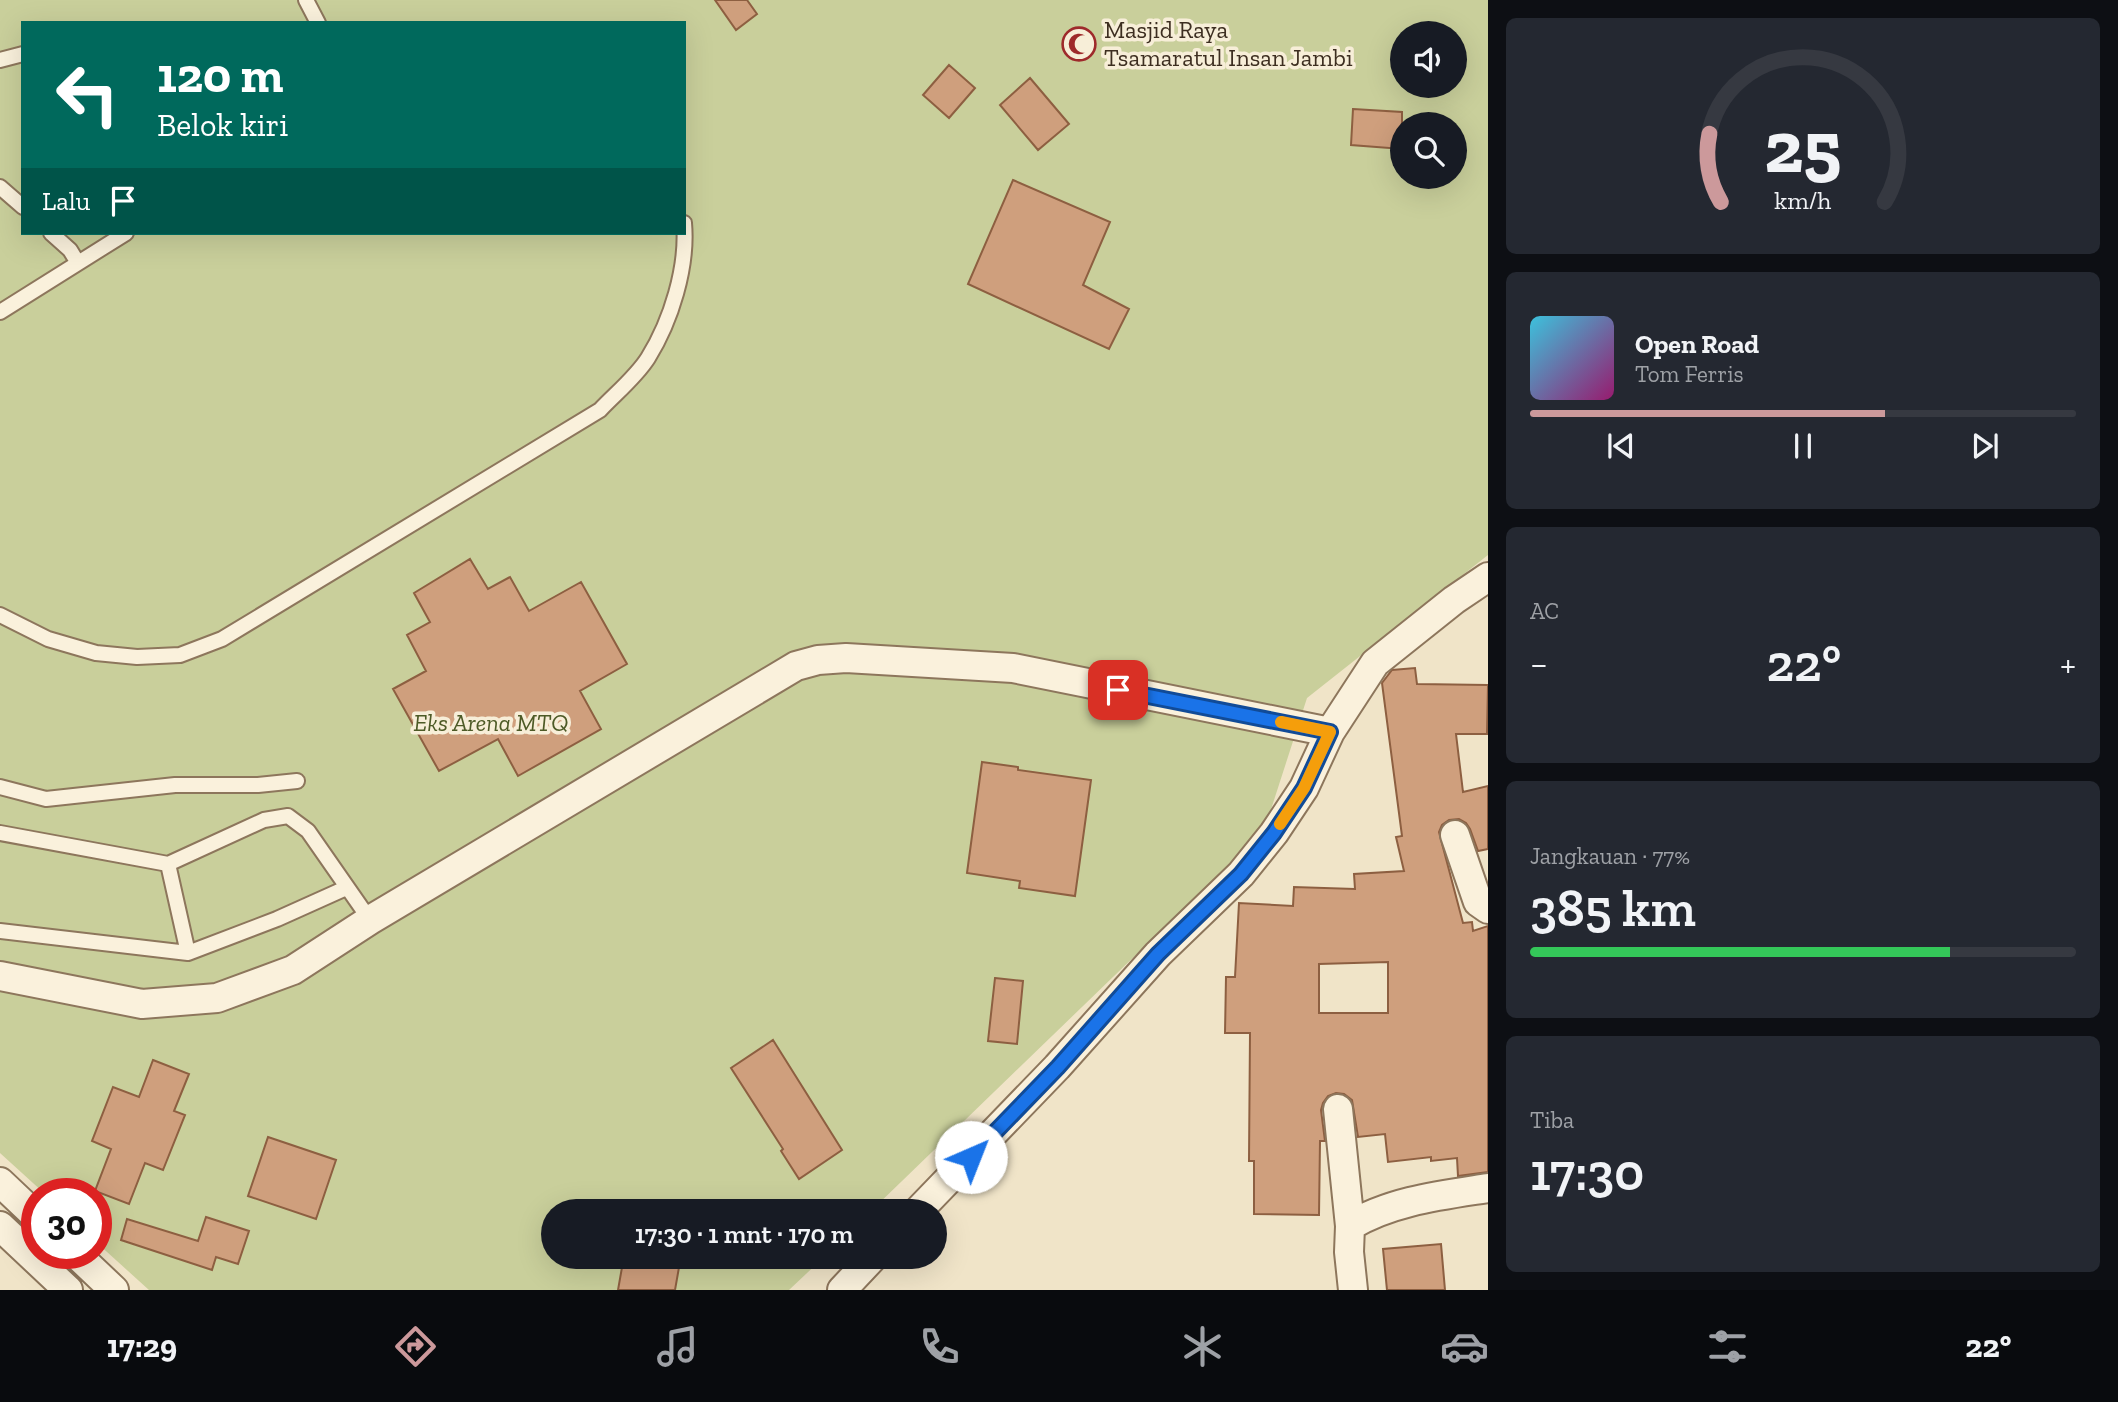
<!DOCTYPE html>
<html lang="id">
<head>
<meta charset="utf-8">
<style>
	body { margin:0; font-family:"Zilla Slab",serif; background:#242831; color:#f1f3f6; height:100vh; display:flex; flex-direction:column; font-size:26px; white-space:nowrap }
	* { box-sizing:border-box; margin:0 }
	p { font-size:23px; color:#9ea1a6 }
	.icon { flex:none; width:38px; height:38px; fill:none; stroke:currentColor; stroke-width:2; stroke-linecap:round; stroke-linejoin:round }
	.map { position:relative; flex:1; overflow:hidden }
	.drawer { display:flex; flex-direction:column; gap:18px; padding:18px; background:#0d0f14; width:630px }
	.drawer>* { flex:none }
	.banner { position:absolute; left:21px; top:21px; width:665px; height:214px; border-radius:0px; box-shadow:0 7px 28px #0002; background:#00695c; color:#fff; overflow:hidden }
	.buttons { position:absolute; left:1390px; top:21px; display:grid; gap:14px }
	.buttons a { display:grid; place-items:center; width:77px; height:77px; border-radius:50%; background:#171b24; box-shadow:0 7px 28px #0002; font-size:35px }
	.speed { position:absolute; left:21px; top:1178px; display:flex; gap:14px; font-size:35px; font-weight:700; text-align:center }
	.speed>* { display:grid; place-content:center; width:91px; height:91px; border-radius:50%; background:#171b24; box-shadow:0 7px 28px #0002; line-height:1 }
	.speed .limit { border:10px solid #d22; background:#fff; color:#111 }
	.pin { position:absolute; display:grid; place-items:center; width:60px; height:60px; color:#fff; margin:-30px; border-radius:14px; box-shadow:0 4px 10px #0006 }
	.me { position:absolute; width:77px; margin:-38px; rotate:44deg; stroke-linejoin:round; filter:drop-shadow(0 0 5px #0008) }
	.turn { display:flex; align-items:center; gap:24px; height:147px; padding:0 21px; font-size:32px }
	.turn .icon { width:91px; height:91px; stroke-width:2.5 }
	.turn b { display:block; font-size:49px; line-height:60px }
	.then { display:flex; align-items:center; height:66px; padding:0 21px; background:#0003; gap:14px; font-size:26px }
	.big { font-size:52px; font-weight:600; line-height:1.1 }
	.drawer .card { flex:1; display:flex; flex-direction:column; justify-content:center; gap:10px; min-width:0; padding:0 24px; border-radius:10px; background:#242831 }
	.drawer .dial { align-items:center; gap:0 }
	.dial svg { height:182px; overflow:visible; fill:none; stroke:#363941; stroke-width:7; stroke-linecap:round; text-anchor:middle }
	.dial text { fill:#f1f3f6; stroke:none }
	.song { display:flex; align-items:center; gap:21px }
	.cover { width:84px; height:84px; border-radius:10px; background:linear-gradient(135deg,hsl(190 70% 55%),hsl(320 70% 35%)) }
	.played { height:7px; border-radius:4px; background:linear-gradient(90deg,#cc999b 65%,#363941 65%) }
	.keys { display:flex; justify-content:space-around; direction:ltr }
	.heat { display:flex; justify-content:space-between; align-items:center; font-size:38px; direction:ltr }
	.charge { height:10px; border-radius:5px; background:linear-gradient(90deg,#34c759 77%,#363941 0) }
	.trip { position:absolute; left:541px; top:1199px; width:406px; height:70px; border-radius:35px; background:#171b24; box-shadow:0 7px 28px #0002; font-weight:600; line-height:70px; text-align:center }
	.tab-bar { display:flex; height:112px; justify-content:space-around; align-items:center; background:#090b0e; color:#9ea1a6 }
	.tab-bar .icon { width:49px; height:49px }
	.tab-bar .on { color:#cc999b }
	.tab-bar b { font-size:32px; color:#f1f3f6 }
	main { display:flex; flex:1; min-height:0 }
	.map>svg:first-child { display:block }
	.green { fill:#c9cf9b; fill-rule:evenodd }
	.building { fill:#cf9f7d; stroke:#8d5f41; stroke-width:2; fill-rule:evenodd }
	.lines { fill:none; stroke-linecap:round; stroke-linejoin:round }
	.service-casing { stroke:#8d765c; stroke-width:18 }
	.minor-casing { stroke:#8d765c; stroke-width:32 }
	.service { stroke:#faf1dc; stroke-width:14 }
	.minor { stroke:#faf1dc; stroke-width:28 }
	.route-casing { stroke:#114b97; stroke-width:18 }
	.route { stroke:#1a73e8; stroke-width:12 }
	.slow { stroke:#f59e0b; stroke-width:12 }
	.labels { text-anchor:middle; stroke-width:7; stroke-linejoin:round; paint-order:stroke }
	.poi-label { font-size:24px; fill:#3d2e20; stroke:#f7eed8; text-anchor:start }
	.park-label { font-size:24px; font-style:italic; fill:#4d5a26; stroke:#f7eed8 }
</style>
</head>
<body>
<main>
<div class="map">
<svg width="1488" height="1290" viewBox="0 0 1488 1290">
	<rect width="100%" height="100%" fill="#f0e4c8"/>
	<!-- green -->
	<path class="green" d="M0 0H1488V555L1307 698 1264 831 871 1211H553V1256L824 1257 789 1290H149L96 1242V1194L44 1193 0 1153ZM23 23H684V233H23ZM1402 33H1454V86H1402ZM1402 124H1454V177H1402Z"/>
	<!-- building -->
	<path class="building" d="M715 0H747L757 14 736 30Z
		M949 65 975 88 949 118 923 95Z
		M1030 78 1069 124 1038 150 1000 105Z
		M1353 109 1402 112V149L1351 145Z
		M1013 180 1110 222 1083 285 1129 309 1109 349 968 284Z
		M470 559 488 589 510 577 529 611 581 582 627 664 580 691 601 729 518 776 498 739 439 771 393 689 426 671 407 635 430 622 414 593Z
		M1415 668 1417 684 1488 685 1487 734H1456L1463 792 1488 786V849L1478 851 1470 829 1466 823 1459 819 1449 820 1442 825 1439 832 1463 923 1472 922 1473 931 1488 926V1172L1458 1176 1457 1158 1431 1161V1157L1388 1162 1385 1134 1358 1137 1352 1100 1344 1094 1336 1093 1328 1096 1323 1103 1321 1110 1325 1141H1320L1319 1215 1254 1214V1161H1249L1250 1033H1225L1226 977H1235L1239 903 1293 906 1294 887 1355 889 1354 874 1404 871 1396 837 1402 836 1382 683 1392 670ZM1388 962V1013H1319V964Z
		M982 762 1018 767V770L1091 780 1075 896 1019 888 1020 881 967 873Z
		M995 978 1023 981 1017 1044 988 1041Z
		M773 1040 842 1150 799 1179 781 1151 783 1149 731 1068Z
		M153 1060 189 1074 174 1111 185 1115 163 1170 145 1163 129 1204 95 1191 111 1149 92 1141 113 1087 139 1097Z
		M268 1137 336 1160 316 1219 248 1196Z
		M206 1217 249 1231 238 1264 216 1257 212 1270 121 1240 127 1219 198 1241Z
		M1441 1244 1445 1290H1387L1383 1249Z
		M624 1256H681L675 1290H618Z"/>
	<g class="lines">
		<defs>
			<path id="service" d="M306 0 318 23
				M0 60 23 54
				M0 187 23 207
				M51 233 70 250 78 263
				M0 312 126 233
				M0 615 48 639 96 653 137 657 180 655 222 639 600 410C615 394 636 377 648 358 671 321 688 267 684 223
				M0 787 46 799 175 785H258L297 781
				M0 833 168 864 264 820 288 816 308 831 370 920
				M168 864 188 953
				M0 931 188 953 277 919 346 888"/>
			<path id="minor" d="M1455 835 1478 902 1488 909
				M0 976 142 1004 217 998 293 970 370 920 796 666 818 660 846 658 1013 668 1330 732
				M1338 1109 1350 1226 1349 1252 1353 1290
				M0 1182 37 1217
				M918 1211 1057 1067 1158 954 1241 874 1274 833 1304 788 1330 732 1375 663 1454 600 1488 577
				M0 1226 68 1290
				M1350 1226C1390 1201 1443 1195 1488 1188
				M75 1253 114 1290
				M842 1290 874 1256"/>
		</defs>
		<!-- service casing -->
		<use href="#service" class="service-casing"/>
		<!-- minor casing -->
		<use href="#minor" class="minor-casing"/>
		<!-- service -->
		<use href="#service" class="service"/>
		<!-- minor -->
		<use href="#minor" class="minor"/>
	</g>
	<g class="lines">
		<defs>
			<path id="route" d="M971 1157 1058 1067 1158 954 1241 874 1274 833 1304 788 1330 732 1118 690"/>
		</defs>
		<!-- route casing -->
		<use href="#route" class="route-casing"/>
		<!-- route -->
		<use href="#route" class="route"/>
		<!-- slow -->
		<path class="slow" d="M1280 824 1304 788 1330 732 1281 722"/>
	</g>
	<!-- icons -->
	<defs>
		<symbol id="mosque-ring" viewBox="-11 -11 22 22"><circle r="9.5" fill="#f7eed8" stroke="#9e2a2b" stroke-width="1.5"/><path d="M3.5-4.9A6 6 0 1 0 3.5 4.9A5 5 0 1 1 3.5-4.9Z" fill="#9e2a2b"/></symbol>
	</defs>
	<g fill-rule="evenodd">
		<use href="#mosque-ring" x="1060" y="25" width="38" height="38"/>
	</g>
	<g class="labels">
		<!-- poi labels -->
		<g class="poi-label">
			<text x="1104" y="38">Masjid Raya<tspan x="1104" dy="28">Tsamaratul Insan Jambi</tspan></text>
		</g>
		<!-- park labels -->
		<g class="park-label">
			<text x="491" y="731">Eks Arena MTQ</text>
		</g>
	</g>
</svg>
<div class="buttons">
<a><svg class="icon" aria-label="sound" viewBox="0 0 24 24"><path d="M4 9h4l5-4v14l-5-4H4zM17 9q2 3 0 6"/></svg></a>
<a><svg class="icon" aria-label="search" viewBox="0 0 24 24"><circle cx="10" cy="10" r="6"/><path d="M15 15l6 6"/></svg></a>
</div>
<div class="speed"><div class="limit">30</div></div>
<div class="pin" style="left:1118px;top:690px;background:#d93025"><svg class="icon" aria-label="arrive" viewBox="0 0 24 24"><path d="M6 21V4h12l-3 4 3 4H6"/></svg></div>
<svg class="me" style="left:971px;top:1157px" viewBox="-20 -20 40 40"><circle r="19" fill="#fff"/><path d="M0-13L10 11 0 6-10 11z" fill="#1a73e8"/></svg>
<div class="trip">17:30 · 1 mnt · 170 m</div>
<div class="banner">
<div class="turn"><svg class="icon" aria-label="left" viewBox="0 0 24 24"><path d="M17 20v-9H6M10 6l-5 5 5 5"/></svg><div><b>120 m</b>Belok kiri</div></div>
<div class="then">Lalu<svg class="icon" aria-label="arrive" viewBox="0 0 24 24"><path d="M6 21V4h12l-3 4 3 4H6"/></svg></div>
</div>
</div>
<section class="drawer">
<div class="card dial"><svg viewBox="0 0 100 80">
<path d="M14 69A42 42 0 1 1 86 69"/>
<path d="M14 69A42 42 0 0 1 9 39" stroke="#cc999b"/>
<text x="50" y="56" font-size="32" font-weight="700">25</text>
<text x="50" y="72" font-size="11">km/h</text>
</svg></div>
<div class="card">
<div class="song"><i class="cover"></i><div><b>Open Road</b><p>Tom Ferris</p></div></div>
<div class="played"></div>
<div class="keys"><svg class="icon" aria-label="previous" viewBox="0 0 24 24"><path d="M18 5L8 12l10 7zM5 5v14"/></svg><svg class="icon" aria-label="pause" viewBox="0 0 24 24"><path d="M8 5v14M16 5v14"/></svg><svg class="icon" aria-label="next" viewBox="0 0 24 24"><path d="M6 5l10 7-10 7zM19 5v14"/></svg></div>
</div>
<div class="card"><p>AC</p>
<div class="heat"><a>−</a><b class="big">22°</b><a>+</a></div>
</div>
<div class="card"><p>Jangkauan · 77%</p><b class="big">385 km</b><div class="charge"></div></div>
<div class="card"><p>Tiba</p><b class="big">17:30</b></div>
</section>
</main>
<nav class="tab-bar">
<b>17:29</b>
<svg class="icon on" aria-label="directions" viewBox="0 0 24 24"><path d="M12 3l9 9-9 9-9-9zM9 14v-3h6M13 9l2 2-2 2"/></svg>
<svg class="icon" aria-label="music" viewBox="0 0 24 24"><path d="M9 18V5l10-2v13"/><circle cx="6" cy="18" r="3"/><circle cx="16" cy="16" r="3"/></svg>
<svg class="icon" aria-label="phone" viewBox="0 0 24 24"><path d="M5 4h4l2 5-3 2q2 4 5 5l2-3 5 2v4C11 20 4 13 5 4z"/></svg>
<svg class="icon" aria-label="climate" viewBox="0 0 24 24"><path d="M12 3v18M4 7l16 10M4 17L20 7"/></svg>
<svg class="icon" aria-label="car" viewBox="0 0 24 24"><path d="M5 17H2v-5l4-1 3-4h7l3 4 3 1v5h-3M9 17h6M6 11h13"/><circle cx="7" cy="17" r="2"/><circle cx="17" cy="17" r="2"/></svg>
<svg class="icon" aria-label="filters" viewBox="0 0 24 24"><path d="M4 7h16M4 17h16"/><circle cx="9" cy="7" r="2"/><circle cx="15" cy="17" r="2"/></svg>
<b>22°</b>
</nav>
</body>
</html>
